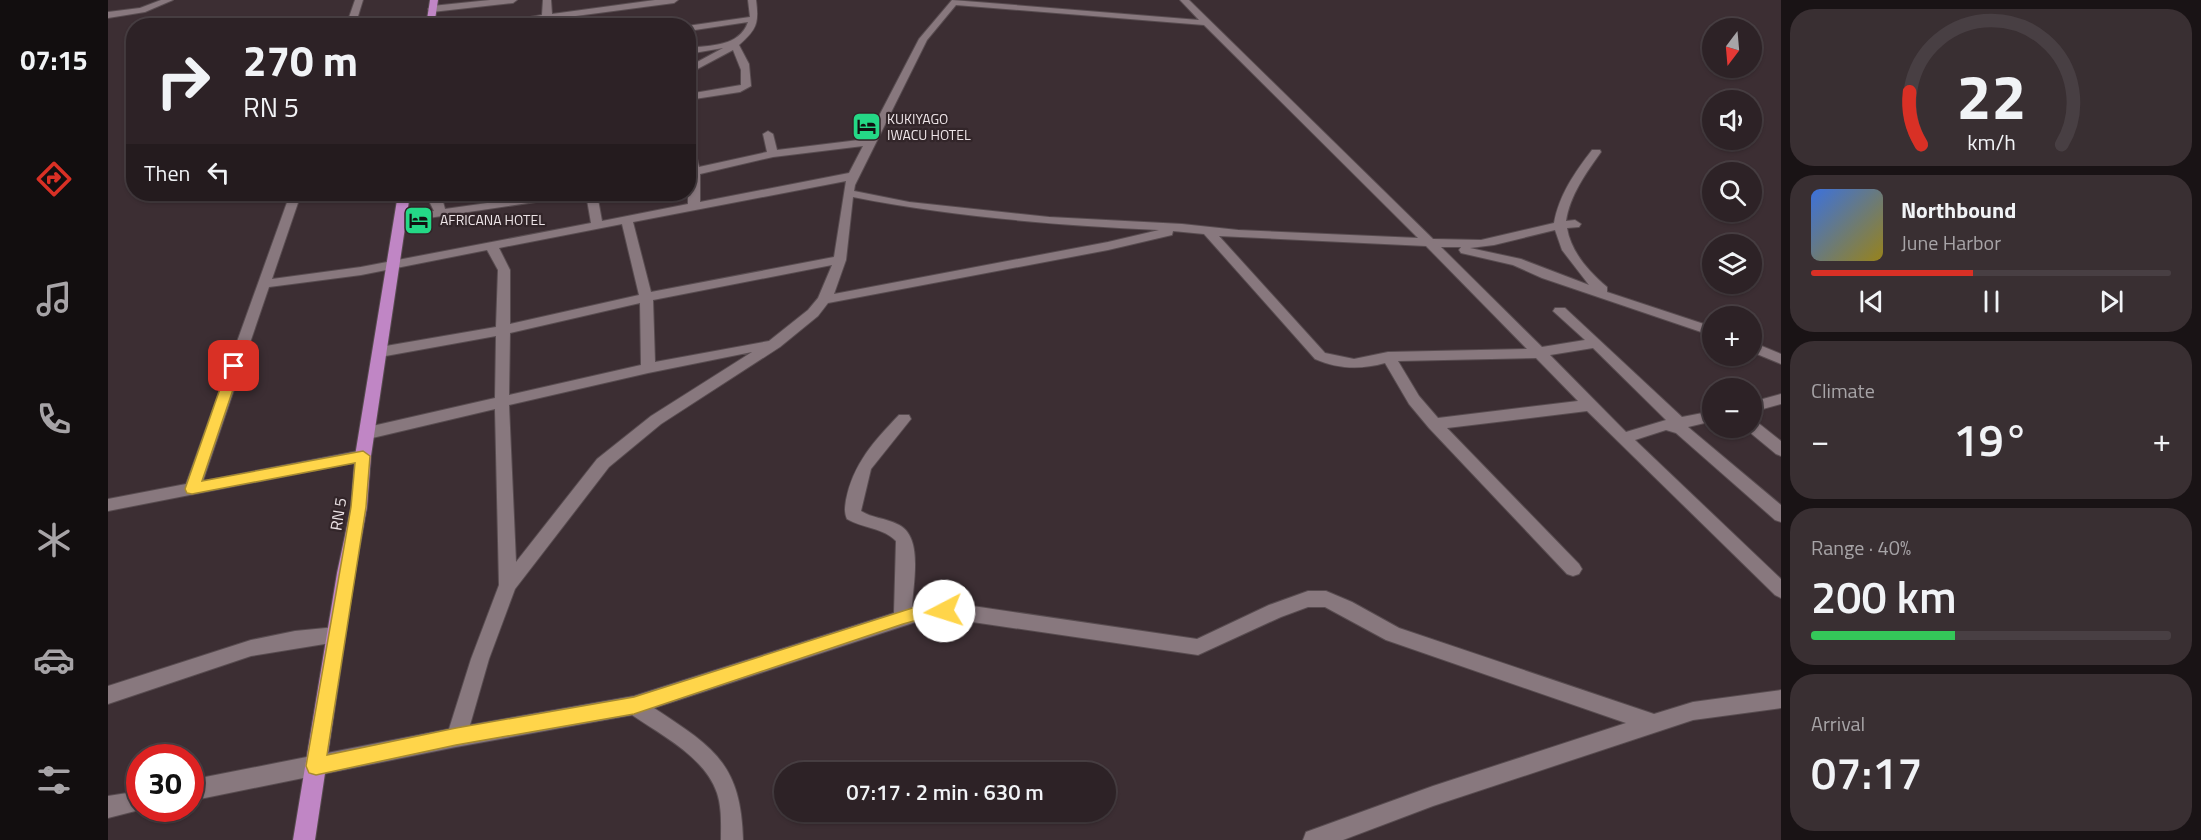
<!DOCTYPE html>
<html lang="en">
<head>
<meta charset="utf-8">
<style>
	body { margin:0; font-family:"Titillium Web",sans-serif; background:#392f32; color:#f1f3f6; height:100vh; display:flex; flex-direction:column; font-size:22px; white-space:nowrap }
	* { box-sizing:border-box; margin:0 }
	p { font-size:20px; color:#a7a4a7 }
	.icon { flex:none; width:33px; height:33px; fill:none; stroke:currentColor; stroke-width:2; stroke-linecap:round; stroke-linejoin:round }
	.map { position:relative; flex:1; overflow:hidden }
	.sheet { display:flex; flex-direction:column; gap:9px; padding:9px; background:#191315; width:420px }
	.sheet>* { flex:none }
	.top-card { position:absolute; left:18px; top:18px; width:570px; height:183px; border-radius:24px; box-shadow:0 2px 4px #0004,0 0 0 2px #483f43; background:#2d2226; color:#f1f3f6; overflow:hidden }
	.needle { width:39px; rotate:196deg }
	.fabs { position:absolute; left:1594px; top:18px; display:grid; gap:12px }
	.fabs a { display:grid; place-items:center; width:60px; height:60px; border-radius:50%; background:#2d2226; box-shadow:0 2px 4px #0004,0 0 0 2px #483f43; font-size:30px }
	.speed { position:absolute; left:18px; top:744px; display:flex; gap:12px; font-size:30px; font-weight:700; text-align:center }
	.speed>* { display:grid; place-content:center; width:78px; height:78px; border-radius:50%; background:#2d2226; box-shadow:0 2px 4px #0004,0 0 0 2px #483f43; line-height:1 }
	.speed .limit { border:9px solid #d22; background:#fff; color:#111 }
	.pin { position:absolute; display:grid; place-items:center; width:51px; height:51px; color:#fff; margin:-26px; border-radius:12px; box-shadow:0 3px 9px #0006 }
	.me { position:absolute; width:66px; margin:-33px; rotate:265deg; stroke-linejoin:round; filter:drop-shadow(0 0 4px #0008) }
	.turn { display:flex; align-items:center; gap:21px; height:126px; padding:0 18px; font-size:27px }
	.turn .icon { width:78px; height:78px; stroke-width:2.5 }
	.turn b { display:block; font-size:42px; line-height:51px }
	.then { display:flex; align-items:center; height:57px; padding:0 18px; background:#0003; gap:12px; font-size:22px }
	.big { font-size:45px; font-weight:600; line-height:1.1 }
	.sheet .card { flex:1; display:flex; flex-direction:column; justify-content:center; gap:9px; min-width:0; padding:0 21px; border-radius:24px; background:#392f32 }
	.sheet .dial { align-items:center; gap:0 }
	.dial svg { height:156px; overflow:visible; fill:none; stroke:#483f43; stroke-width:7; stroke-linecap:round; text-anchor:middle }
	.dial text { fill:#f1f3f6; stroke:none }
	.song { display:flex; align-items:center; gap:18px }
	.cover { width:72px; height:72px; border-radius:9px; background:linear-gradient(135deg,hsl(220 70% 55%),hsl(50 70% 35%)) }
	.played { height:6px; border-radius:3px; background:linear-gradient(90deg,#d93025 45%,#483f43 45%) }
	.keys { display:flex; justify-content:space-around; direction:ltr }
	.heat { display:flex; justify-content:space-between; align-items:center; font-size:33px; direction:ltr }
	.charge { height:9px; border-radius:4px; background:linear-gradient(90deg,#34c759 40%,#483f43 0) }
	.trip { position:absolute; left:666px; top:762px; width:342px; height:60px; border-radius:30px; background:#2d2226; box-shadow:0 2px 4px #0004,0 0 0 2px #483f43; font-weight:600; line-height:60px; text-align:center }
	main { display:flex; flex:1; min-height:0 }
	.tab-bar { display:flex; flex-direction:column; width:108px; justify-content:space-around; align-items:center; background:#120e0f; color:#a7a4a7 }
	.tab-bar .icon { width:42px; height:42px }
	.tab-bar .active { color:#d93025 }
	.tab-bar b { font-size:27px; color:#f1f3f6 }
	.map>svg:first-child { display:block }
	.lines { fill:none; stroke-linecap:round; stroke-linejoin:round }
	.minor-casing { stroke:#584c50; stroke-width:2 }
	.major-casing { stroke:#584c50; stroke-width:2 }
	.minor { fill:#88787e; fill-rule:evenodd }
	.major { fill:#c086c5; fill-rule:evenodd }
	.route { fill:#ffd54a; stroke:#a68a30; stroke-width:1.5 }
	.labels { text-anchor:middle; stroke-width:4.5; stroke-linejoin:round; paint-order:stroke }
	.far-poi-label { font-size:14px; fill:#ede4e7; stroke:#322529; text-anchor:start }
	.street-label { font-size:16px; fill:#ede4e7; stroke:#322529 }
</style>
</head>
<body>
<main>
<nav class="tab-bar">
<b>07:15</b>
<svg class="icon active" aria-label="directions" viewBox="0 0 24 24"><path d="M12 3l9 9-9 9-9-9zM9 14v-3h6M13 9l2 2-2 2"/></svg>
<svg class="icon" aria-label="music" viewBox="0 0 24 24"><path d="M9 18V5l10-2v13"/><circle cx="6" cy="18" r="3"/><circle cx="16" cy="16" r="3"/></svg>
<svg class="icon" aria-label="phone" viewBox="0 0 24 24"><path d="M5 4h4l2 5-3 2q2 4 5 5l2-3 5 2v4C11 20 4 13 5 4z"/></svg>
<svg class="icon" aria-label="climate" viewBox="0 0 24 24"><path d="M12 3v18M4 7l16 10M4 17L20 7"/></svg>
<svg class="icon" aria-label="car" viewBox="0 0 24 24"><path d="M5 17H2v-5l4-1 3-4h7l3 4 3 1v5h-3M9 17h6M6 11h13"/><circle cx="7" cy="17" r="2"/><circle cx="17" cy="17" r="2"/></svg>
<svg class="icon" aria-label="filters" viewBox="0 0 24 24"><path d="M4 7h16M4 17h16"/><circle cx="9" cy="7" r="2"/><circle cx="15" cy="17" r="2"/></svg>
</nav>
<div class="map">
<svg width="1673" height="840" viewBox="0 0 1673 840">
	<rect width="100%" height="100%" fill="#3c2e33"/>
	<g class="lines">
		<defs>
			<path id="minor" d="M53 0H65L37 12 0 18V12L32 8Z
				M247 0H255L247 26H238Z
				M382 0H409L405 3 324 12 320 9 324 6Z
				M435 0H443L444 14 547 0H570L566 3 445 19V23L441 26 438 25 437 20 396 26H369L434 15Z
				M640 0H648C651 23 649 29 631 45L641 64 643 86 632 92 580 100V94L633 85V70L625 50 580 74V67L615 48 580 54V48C603 45 631 47 640 22L580 31 579 26 642 17Z
				M844 0 1091 20 1072 0H1081L1325 239 1373 240 1446 223C1451 195 1467 172 1484 150H1492L1493 152C1478 173 1462 195 1458 221L1467 220 1473 224 1471 227 1459 228C1463 252 1481 272 1499 287V292L1605 327V336L1434 278 1405 265 1353 253 1351 250 1353 247H1333L1434 347 1477 340 1445 311 1447 308H1457L1574 417 1605 411V421L1580 427 1673 505V522L1667 520 1568 433 1558 430 1527 440 1673 579V598L1667 595 1479 411 1339 428 1471 564 1474 569 1471 574 1465 576 1459 574 1321 428 1301 404 1277 363C1252 370 1230 369 1207 359L1096 234 1065 231 1064 235 1000 250 720 303 710 316 672 347 553 424 501 467 407 589 381 659 362 725 526 696 786 613 788 541C776 528 754 528 739 519 736 512 737 507 738 500 745 464 766 441 791 415H801L803 419 763 469 753 511C764 518 777 518 789 524 816 535 805 583 804 607L820 602 851 604 1089 639 1161 605 1200 591H1218L1244 602 1291 628 1546 714 1585 702 1673 690V708L1585 720 1325 806 1235 840H1195L1198 832 1325 786 1518 723 1278 640 1217 607H1200L1173 617 1090 655 851 620 820 618 546 708C605 747 633 763 635 840H613C613 824 614 808 609 793 597 757 553 735 524 715L348 747 82 801V780L341 729 363 659 391 585 387 409 260 439 255 437 252 433 255 429 260 427 387 398 388 336 272 357 265 352 272 347 388 327 390 270 379 250 253 275 161 287 95 481 255 450 261 452 263 456 261 460 0 511V499L78 484 182 194H193L164 279 253 267 483 223 478 194H489L494 221 580 204V139L585 142 591 167 659 152 655 134 660 131 665 134 669 150 759 139 811 39ZM848 5 1096 25 1310 238 1130 230 1074 224 941 217 801 202 746 191 747 185 819 40ZM755 146 741 173 592 202V174L665 157ZM738 181 726 257 543 292 525 222ZM745 197C846 217 949 225 1051 230L1000 242 726 294 738 260ZM514 224 531 295 402 324V270L391 248ZM1447 230 1454 250 1481 285 1413 259 1362 248 1386 245ZM1111 236 1318 246 1419 349 1280 352 1246 359 1217 353ZM724 265 710 298 700 310 661 341 547 362 545 300ZM532 303 533 365 401 395 402 333ZM1485 348 1558 420 1518 432 1442 355ZM644 352 543 416 489 459 408 562 401 405 540 373ZM1428 358 1470 401 1330 418 1311 396 1290 361Z
				M323 194H333L337 209 442 194H467L461 197 287 223V217L326 211 322 203Z
				M1644 342 1673 354V364L1644 352Z
				M1673 394V404L1644 412V402Z
				M1644 421 1649 422 1673 441V456L1668 454 1639 430 1637 428H1644Z
				M228 627 235 629 237 635 235 641 143 656 0 704V686L143 640 187 631Z
				M32 791V808H39L0 818V796Z"/>
			<path id="major" d="M322 0H330L326 26H318Z
				M290 194H302L263 456 259 507 247 573 207 840H185L229 573 243 507 247 456Z"/>
		</defs>
		<!-- minor casing -->
		<use href="#minor" class="minor-casing"/>
		<!-- major casing -->
		<use href="#major" class="major-casing"/>
		<!-- minor -->
		<use href="#minor" class="minor"/>
		<!-- major -->
		<use href="#major" class="major"/>
	</g>
	<!-- route -->
	<path class="route" d="M126 361 133 366 94 481 255 451 262 456 258 507 219 755 348 728 526 697 820 603 841 606 844 611 841 616 820 617 795 624 526 714 348 745 208 775 201 773 198 766 243 507 247 463 84 494 79 493 77 489 120 366Z"/>
	<!-- icons -->
	<defs>
		<symbol id="hotel-square" viewBox="-11 -11 22 22"><rect x="-9" y="-9" width="18" height="18" rx="4" fill="#24d886" stroke="#322529"/><path d="M-6-4.5h1.5V1H6V5H4.5V3h-9V5H-6ZM-4 0a1.8 1.8 0 1 1 3.6 0ZM.5 0V-2.5h3Q6-2.5 6 0Z" fill="#111"/></symbol>
	</defs>
	<g fill-rule="evenodd">
		<use href="#hotel-square" x="742" y="110" width="33" height="33"/>
		<use href="#hotel-square" x="294" y="204" width="33" height="33"/>
	</g>
	<g class="labels">
		<!-- far-poi labels -->
		<g class="far-poi-label">
			<text x="779" y="124">KUKIYAGO<tspan x="779" dy="16">IWACU HOTEL</tspan></text>
			<text x="332" y="225">AFRICANA HOTEL</text>
		</g>
		<!-- street labels -->
		<g class="street-label">
			<text transform="translate(230 514) rotate(-81)" y="6">RN 5</text>
		</g>
	</g>
</svg>
<div class="fabs">
<a><svg class="needle" viewBox="-14 -14 28 28"><path d="M0-13l5 13h-10z" fill="#e53935"/><path d="M0 13l5-13h-10z" fill="#a7a4a7"/></svg></a>
<a><svg class="icon" aria-label="sound" viewBox="0 0 24 24"><path d="M4 9h4l5-4v14l-5-4H4zM17 9q2 3 0 6"/></svg></a>
<a><svg class="icon" aria-label="search" viewBox="0 0 24 24"><circle cx="10" cy="10" r="6"/><path d="M15 15l6 6"/></svg></a>
<a><svg class="icon" aria-label="layers" viewBox="0 0 24 24"><path d="M12 4l9 5-9 5-9-5zM3 14l9 5 9-5"/></svg></a>
<a>+</a>
<a>−</a>
</div>
<div class="speed"><div class="limit">30</div></div>
<div class="pin" style="left:126px;top:366px;background:#d93025"><svg class="icon" aria-label="arrive" viewBox="0 0 24 24"><path d="M6 21V4h12l-3 4 3 4H6"/></svg></div>
<svg class="me" style="left:836px;top:611px" viewBox="-20 -20 40 40"><circle r="19" fill="#fff"/><path d="M0-13L10 11 0 6-10 11z" fill="#ffd54a"/></svg>
<div class="trip">07:17 · 2 min · 630 m</div>
<div class="top-card">
<div class="turn"><svg class="icon" aria-label="right" viewBox="0 0 24 24"><path d="M7 20v-9h11M14 6l5 5-5 5"/></svg><div><b>270 m</b>RN 5</div></div>
<div class="then">Then<svg class="icon" aria-label="left" viewBox="0 0 24 24"><path d="M17 20v-9H6M10 6l-5 5 5 5"/></svg></div>
</div>
</div>
<section class="sheet">
<div class="card dial"><svg viewBox="0 0 100 80">
<path d="M14 69A42 42 0 1 1 86 69"/>
<path d="M14 69A42 42 0 0 1 8 42" stroke="#d93025"/>
<text x="50" y="56" font-size="32" font-weight="700">22</text>
<text x="50" y="72" font-size="11">km/h</text>
</svg></div>
<div class="card">
<div class="song"><i class="cover"></i><div><b>Northbound</b><p>June Harbor</p></div></div>
<div class="played"></div>
<div class="keys"><svg class="icon" aria-label="previous" viewBox="0 0 24 24"><path d="M18 5L8 12l10 7zM5 5v14"/></svg><svg class="icon" aria-label="pause" viewBox="0 0 24 24"><path d="M8 5v14M16 5v14"/></svg><svg class="icon" aria-label="next" viewBox="0 0 24 24"><path d="M6 5l10 7-10 7zM19 5v14"/></svg></div>
</div>
<div class="card"><p>Climate</p>
<div class="heat"><a>−</a><b class="big">19°</b><a>+</a></div>
</div>
<div class="card"><p>Range · 40%</p><b class="big">200 km</b><div class="charge"></div></div>
<div class="card"><p>Arrival</p><b class="big">07:17</b></div>
</section>
</main>
</body>
</html>
